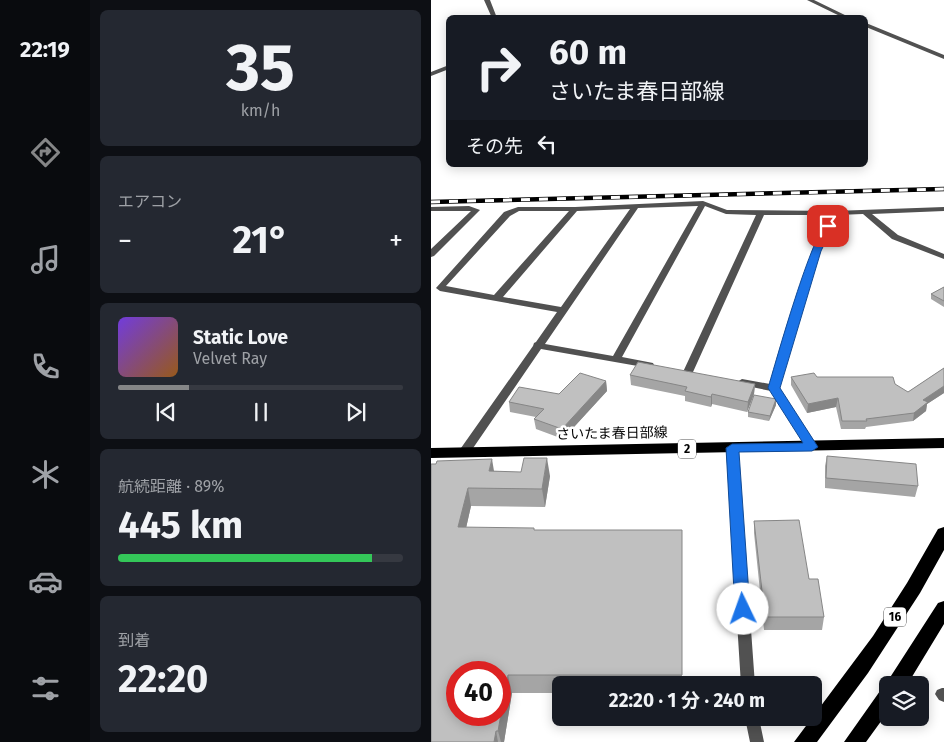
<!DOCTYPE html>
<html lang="ja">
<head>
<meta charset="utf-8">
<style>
	body { margin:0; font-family:"Fira Sans","Noto Sans JP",sans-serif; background:#242831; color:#f1f3f6; height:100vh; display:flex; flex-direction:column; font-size:19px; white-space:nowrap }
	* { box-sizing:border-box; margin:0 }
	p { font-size:16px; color:#9ea1a6 }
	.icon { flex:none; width:28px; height:28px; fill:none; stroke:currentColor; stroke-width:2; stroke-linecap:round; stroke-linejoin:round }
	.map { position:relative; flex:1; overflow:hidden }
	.details { display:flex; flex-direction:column; gap:10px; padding:10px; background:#0d0f14; width:341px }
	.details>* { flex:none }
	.guide { position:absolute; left:15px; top:15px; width:422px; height:152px; border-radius:8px; box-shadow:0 2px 12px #0003; background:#171b24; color:#f1f3f6; overflow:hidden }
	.fabs { position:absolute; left:448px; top:676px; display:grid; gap:10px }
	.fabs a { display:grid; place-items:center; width:50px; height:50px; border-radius:8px; background:#171b24; box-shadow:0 2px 12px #0003; font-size:25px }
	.speed { position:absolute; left:15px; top:661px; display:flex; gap:10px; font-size:25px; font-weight:700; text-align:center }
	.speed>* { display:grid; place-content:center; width:65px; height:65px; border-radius:50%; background:#171b24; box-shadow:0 2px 12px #0003; line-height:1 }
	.speed .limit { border:8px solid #d22; background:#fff; color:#111 }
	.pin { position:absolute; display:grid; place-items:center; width:42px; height:42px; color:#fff; margin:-21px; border-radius:10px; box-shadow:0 2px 8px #0006 }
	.me { position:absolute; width:55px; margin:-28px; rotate:357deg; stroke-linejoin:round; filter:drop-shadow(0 0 4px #0008) }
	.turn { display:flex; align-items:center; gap:18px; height:105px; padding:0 20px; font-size:22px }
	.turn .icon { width:65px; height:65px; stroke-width:2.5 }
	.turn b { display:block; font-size:35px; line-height:42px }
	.then { display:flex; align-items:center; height:48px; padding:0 20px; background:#0003; gap:10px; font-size:19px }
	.big { font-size:38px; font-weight:700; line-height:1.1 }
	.details .widget { flex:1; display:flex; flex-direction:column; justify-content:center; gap:8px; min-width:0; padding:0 18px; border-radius:8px; background:#242831 }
	.details .dial { align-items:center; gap:0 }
	.dial b { font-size:65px; line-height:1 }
	.song { display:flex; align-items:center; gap:15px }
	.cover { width:60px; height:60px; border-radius:8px; background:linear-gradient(135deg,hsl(260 70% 55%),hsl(30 70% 35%)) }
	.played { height:5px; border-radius:2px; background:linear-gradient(90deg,#858687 25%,#363941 25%) }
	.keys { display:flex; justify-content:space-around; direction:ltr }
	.heat { display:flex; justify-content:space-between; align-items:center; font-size:28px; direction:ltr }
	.charge { height:8px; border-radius:4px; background:linear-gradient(90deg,#34c759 89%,#363941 0) }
	.trip { position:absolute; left:121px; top:676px; width:270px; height:50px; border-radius:8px; background:#171b24; box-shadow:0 2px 12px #0003; font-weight:700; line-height:50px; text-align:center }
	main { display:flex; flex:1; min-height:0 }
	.tabs { display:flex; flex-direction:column; width:90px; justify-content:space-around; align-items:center; background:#090b0e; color:#9ea1a6 }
	.tabs .icon { width:35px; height:35px }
	.tabs .selected { color:#858687 }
	.tabs b { font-size:22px; color:#f1f3f6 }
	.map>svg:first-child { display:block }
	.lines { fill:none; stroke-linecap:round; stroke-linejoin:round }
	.minor { fill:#515151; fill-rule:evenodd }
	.tertiary { fill:#515151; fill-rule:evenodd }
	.primary { fill:#000; fill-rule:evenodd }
	.trunk { fill:#000; fill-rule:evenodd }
	.rail-casing { stroke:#000; stroke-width:4.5 }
	.rail { stroke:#fff; stroke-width:3; stroke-dasharray:9; stroke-linecap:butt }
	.wall { fill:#a5a5a5 }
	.shaded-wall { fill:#868686 }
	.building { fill:#c0c0c0; stroke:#868686; fill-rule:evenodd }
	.route { fill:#1a73e8; stroke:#114b97 }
	.labels { text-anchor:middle; stroke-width:5; stroke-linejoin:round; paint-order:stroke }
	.shield { fill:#fff; stroke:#4c4c4c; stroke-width:1 }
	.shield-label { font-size:12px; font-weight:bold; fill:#000 }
	.street-label { font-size:14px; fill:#000; stroke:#fff }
</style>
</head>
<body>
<main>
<nav class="tabs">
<b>22:19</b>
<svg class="icon selected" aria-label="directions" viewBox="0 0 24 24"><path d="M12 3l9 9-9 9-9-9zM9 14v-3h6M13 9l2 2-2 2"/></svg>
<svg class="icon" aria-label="music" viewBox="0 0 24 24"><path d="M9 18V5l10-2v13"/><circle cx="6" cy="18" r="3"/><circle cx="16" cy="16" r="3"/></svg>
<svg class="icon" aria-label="phone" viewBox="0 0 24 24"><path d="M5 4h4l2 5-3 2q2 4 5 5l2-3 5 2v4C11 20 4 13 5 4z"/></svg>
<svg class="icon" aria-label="climate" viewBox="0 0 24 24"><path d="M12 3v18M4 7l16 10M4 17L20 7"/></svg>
<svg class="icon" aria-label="car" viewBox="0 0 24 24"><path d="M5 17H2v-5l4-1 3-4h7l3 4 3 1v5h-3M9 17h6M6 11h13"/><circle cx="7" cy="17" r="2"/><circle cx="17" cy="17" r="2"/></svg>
<svg class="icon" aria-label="filters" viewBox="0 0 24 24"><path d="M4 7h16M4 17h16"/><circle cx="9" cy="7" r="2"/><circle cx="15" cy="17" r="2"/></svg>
</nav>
<section class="details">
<div class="widget dial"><b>35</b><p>km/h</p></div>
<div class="widget"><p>エアコン</p>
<div class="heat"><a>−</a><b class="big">21°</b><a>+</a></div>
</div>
<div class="widget">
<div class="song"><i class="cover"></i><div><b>Static Love</b><p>Velvet Ray</p></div></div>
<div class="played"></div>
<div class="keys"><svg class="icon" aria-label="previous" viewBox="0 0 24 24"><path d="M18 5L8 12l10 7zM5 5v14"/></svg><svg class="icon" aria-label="pause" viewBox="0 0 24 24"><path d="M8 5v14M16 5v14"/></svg><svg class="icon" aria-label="next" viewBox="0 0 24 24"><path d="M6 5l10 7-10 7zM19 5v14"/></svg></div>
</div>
<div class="widget"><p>航続距離 · 89%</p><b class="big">445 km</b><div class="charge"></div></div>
<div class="widget"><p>到着</p><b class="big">22:20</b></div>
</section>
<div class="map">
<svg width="513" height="742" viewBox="0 0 513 742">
	<rect width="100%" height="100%" fill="#fff"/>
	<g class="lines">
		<!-- minor -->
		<path class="minor" d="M53 0H59L66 18H61Z
			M376 0H383L420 18H413Z
			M435 23 513 55V59L435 27Z
			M18 65V69L0 76V72Z
			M272 201 296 210 403 211 513 207V211L441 214 467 235 513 254V259L461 239 432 214 406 215 389 251 348 388 387 447 385 450H377L340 391 311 385 306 382 311 379 339 384 381 251 398 215H333L262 372 257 375 252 372 325 215 295 214 274 206 191 357 222 363 223 365 222 367 218 368 110 349 38 454H30L28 451 30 448 102 346 103 343 105 342 126 312 9 291 5 288 73 212 87 207H144ZM267 206 182 356 114 344 207 208ZM199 209 130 307 72 297 146 211ZM88 211H138L63 295 15 286 79 216Z
			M38 206 49 210 3 256 0 257V249L40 211H0V207Z
			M511 688H513V702L508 700 504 694 506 690Z"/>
		<!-- tertiary -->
		<path class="tertiary" d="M301 444 305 445 307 448 324 685H310L295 448 297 445Z
			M314 718H328L333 742H319Z"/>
		<!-- primary -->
		<path class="primary" d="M513 438V448L0 458V448Z"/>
		<!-- trunk -->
		<path class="trunk" d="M513 527V550L489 593 437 673 386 742H363L442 636 476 583 507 529Z
			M513 601V624L476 685H456V687L455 685 458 679 507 603Z
			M456 688V713L435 742H413L449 691Z"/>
		<defs>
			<path id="rail" d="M0 202 513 189"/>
		</defs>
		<!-- rail casing -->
		<use href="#rail" class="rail-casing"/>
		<!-- rail -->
		<use href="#rail" class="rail"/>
	</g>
	<!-- wall -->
	<path class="wall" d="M513 287V307L500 299V294Z
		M513 368V393L496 404 495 411 482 421 435 427 434 429H410L405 407 376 413 360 385V377H386L477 392Z
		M199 375 324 384 323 394 316 412 281 404 280 407 254 401V396L200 385Z
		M175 381 176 391 132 439 105 429 103 419 105 417 79 412 78 402 128 394Z
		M345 399V405L338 421 317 417V412Z
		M396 456 487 486 484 497 394 488V466Z
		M0 464 63 471 119 476 114 507 40 506 35 528 104 530H251V685H130V693H81L73 742H0Z
		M323 521 378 579 393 617 391 630H333L323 533Z"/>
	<!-- shaded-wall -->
	<path class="shaded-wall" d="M175 381 176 391 132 439 131 429Z
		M324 384 323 394 316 412 317 402Z
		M513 386V393L496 404 495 411 482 421 483 413 492 400Z
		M281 394V404L280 407V397Z
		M407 398 405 407 376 413 377 404Z
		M345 399V405L338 421 339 416Z
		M116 458 119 476 114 507 111 489Z
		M61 459 64 477 61 489 58 471Z
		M37 488 40 506 31 546 27 527Z
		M77 675 81 693 73 742H70L67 731Z
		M65 731 67 742H63Z"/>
	<!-- building -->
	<path class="building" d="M513 287V301L500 294Z
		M207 362 324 384 317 402 281 394 280 397 254 391 256 387 199 375Z
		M513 368V386L492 400 497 402 483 413 435 419 436 421H411L407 398 377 404 360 377 383 373 386 377H462L464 384 477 392Z
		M149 373 175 381 131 429 103 419 113 409 78 402 88 387 128 394Z
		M323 395 345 399 339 416 317 412Z
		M396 456 485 464 487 486 395 478Z
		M93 458H116L111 489 37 488 27 527 103 528V530H251V675H77L67 731H65L63 742H0V464H5L6 461 61 459 58 471 90 472ZM26 672H69V715H26Z
		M368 520 378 579H387L393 617H334L323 521Z"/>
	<!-- route -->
	<path class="route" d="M397 223 402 226 390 251 349 388 387 447 381 451 308 452 319 609 317 613 312 615 306 613 304 609 295 448 301 444 372 443 337 388C344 365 382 228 397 223Z"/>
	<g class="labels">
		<!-- shield labels -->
		<g class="shield">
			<rect x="247" y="439.5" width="18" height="19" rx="4"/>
			<rect x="453" y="607.5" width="22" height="19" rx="4"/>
		</g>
		<g class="shield-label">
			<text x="256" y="453">2</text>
			<text x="464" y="621">16</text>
		</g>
		<!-- street labels -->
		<g class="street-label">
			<text transform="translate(181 433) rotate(-1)" y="5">さいたま春日部線</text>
		</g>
	</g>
</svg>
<div class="fabs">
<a><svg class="icon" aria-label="layers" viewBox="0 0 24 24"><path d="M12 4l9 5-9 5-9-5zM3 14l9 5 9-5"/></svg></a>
</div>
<div class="speed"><div class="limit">40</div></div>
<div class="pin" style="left:397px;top:226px;background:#d93025"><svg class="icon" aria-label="arrive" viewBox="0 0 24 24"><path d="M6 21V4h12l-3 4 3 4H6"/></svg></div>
<svg class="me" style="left:312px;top:609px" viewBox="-20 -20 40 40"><circle r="19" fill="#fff"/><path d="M0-13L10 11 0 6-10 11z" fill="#1a73e8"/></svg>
<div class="trip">22:20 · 1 分 · 240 m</div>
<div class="guide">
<div class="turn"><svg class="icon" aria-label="right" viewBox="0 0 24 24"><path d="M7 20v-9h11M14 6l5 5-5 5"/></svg><div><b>60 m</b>さいたま春日部線</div></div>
<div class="then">その先<svg class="icon" aria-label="left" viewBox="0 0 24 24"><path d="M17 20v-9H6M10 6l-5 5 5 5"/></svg></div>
</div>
</div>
</main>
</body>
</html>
